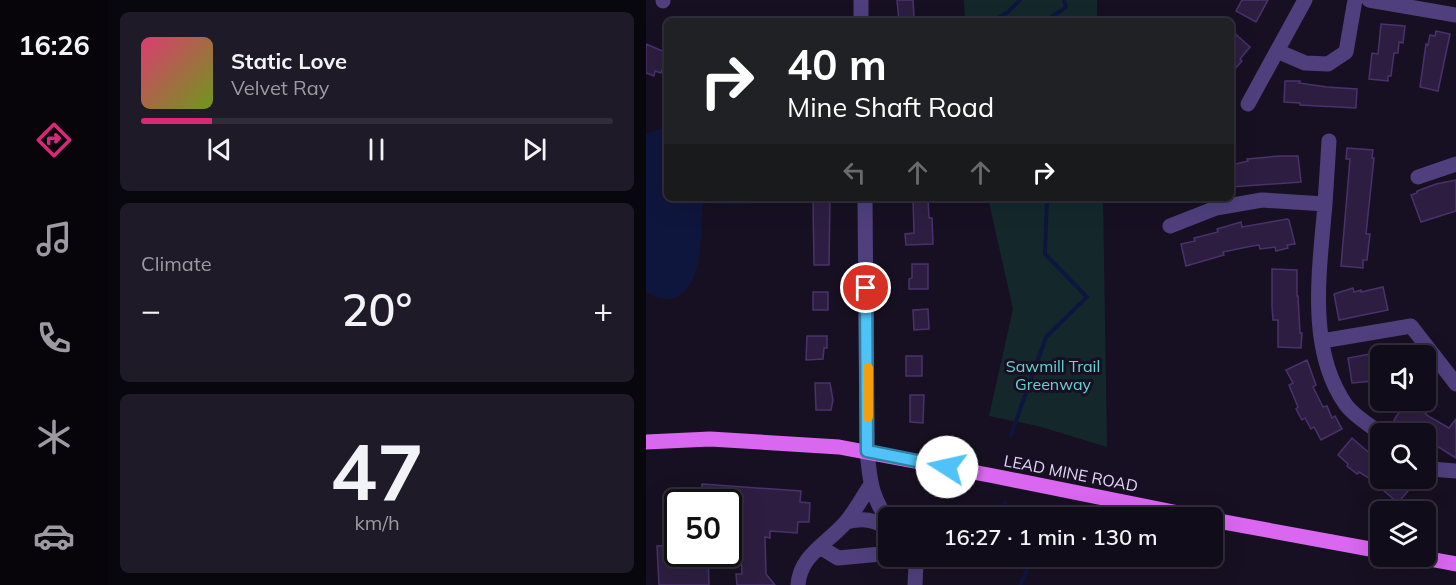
<!DOCTYPE html>
<html lang="en">
<head>
<meta charset="utf-8">
<style>
	body { margin:0; font-family:Mulish,sans-serif; background:#1e1a27; color:#f1f3f6; height:100vh; display:flex; flex-direction:column; font-size:22px; white-space:nowrap }
	* { box-sizing:border-box; margin:0 }
	p { font-size:20px; color:#9c9ba2 }
	.icon { flex:none; width:33px; height:33px; fill:none; stroke:currentColor; stroke-width:2; stroke-linecap:round; stroke-linejoin:round }
	.map { position:relative; flex:1; overflow:hidden }
	.sheet { display:flex; flex-direction:column; gap:12px; padding:12px; background:#09070e; width:538px }
	.sheet>* { flex:none }
	.top-card { position:absolute; left:18px; top:18px; width:570px; height:183px; border-radius:9px; box-shadow:0 6px 24px #0002,0 0 0 2px #302c39; background:#202124; color:#fff; overflow:hidden }
	.buttons { position:absolute; left:724px; top:345px; display:grid; gap:12px }
	.buttons a { display:grid; place-items:center; width:66px; height:66px; border-radius:9px; background:#110c1a; box-shadow:0 6px 24px #0002,0 0 0 2px #302c39; font-size:30px }
	.speed { position:absolute; left:18px; top:489px; display:flex; gap:12px; font-size:30px; font-weight:700; text-align:center }
	.speed>* { display:grid; place-content:center; width:78px; height:78px; border-radius:50%; background:#110c1a; box-shadow:0 6px 24px #0002,0 0 0 2px #302c39; line-height:1 }
	.speed .limit { border:3px solid #111; border-radius:9px; background:#fff; color:#111 }
	.pin { position:absolute; display:grid; place-items:center; width:51px; height:51px; color:#fff; margin:-26px; border:3px solid #fff; border-radius:50%; box-shadow:0 2px 6px #0007 }
	.me { position:absolute; width:66px; margin:-33px; rotate:280deg; stroke-linejoin:round; filter:drop-shadow(0 0 4px #0008) }
	.turn { display:flex; align-items:center; gap:21px; height:126px; padding:0 24px; font-size:27px }
	.turn .icon { width:78px; height:78px; stroke-width:2.5 }
	.turn b { display:block; font-size:42px; line-height:51px }
	.lanes { display:flex; align-items:center; height:57px; padding:0 24px; background:#0003; justify-content:center; gap:30px; direction:ltr }
	.lanes .off { opacity:.35 }
	.big { font-size:45px; font-weight:600; line-height:1.1 }
	.sheet .card { flex:1; display:flex; flex-direction:column; justify-content:center; gap:9px; min-width:0; padding:0 21px; border-radius:9px; background:#1e1a27 }
	.sheet .dial { align-items:center; gap:0 }
	.dial b { font-size:78px; line-height:1 }
	.song { display:flex; align-items:center; gap:18px }
	.cover { width:72px; height:72px; border-radius:9px; background:linear-gradient(135deg,hsl(340 70% 55%),hsl(80 70% 35%)) }
	.played { height:6px; border-radius:3px; background:linear-gradient(90deg,#db2777 15%,#302c39 15%) }
	.keys { display:flex; justify-content:space-around; direction:ltr }
	.heat { display:flex; justify-content:space-between; align-items:center; font-size:33px; direction:ltr }
	.trip { position:absolute; left:232px; top:507px; width:345px; height:60px; border-radius:9px; background:#110c1a; box-shadow:0 6px 24px #0002,0 0 0 2px #302c39; font-weight:600; line-height:60px; text-align:center }
	main { display:flex; flex:1; min-height:0 }
	.tabs { display:flex; flex-direction:column; width:108px; justify-content:space-around; align-items:center; background:#07050a; color:#9c9ba2 }
	.tabs .icon { width:42px; height:42px }
	.tabs .active { color:#db2777 }
	.tabs b { font-size:27px; color:#f1f3f6 }
	.map>svg:first-child { display:block }
	.green { fill:#14282c }
	.water { fill:#0f163d }
	.lines { fill:none; stroke-linecap:round; stroke-linejoin:round }
	.stream { stroke:#0f163d; stroke-width:4 }
	.building { fill:#2d1e41; stroke:#49326b; stroke-width:1.5 }
	.minor { stroke:#4f407d; stroke-width:15 }
	.major { stroke:#d967f0; stroke-width:15 }
	.route-casing { stroke:#337fa1; stroke-width:15 }
	.route { stroke:#4fc3f7; stroke-width:10 }
	.slow { stroke:#f59e0b; stroke-width:10 }
	.labels { text-anchor:middle; stroke-width:6; stroke-linejoin:round; paint-order:stroke }
	.park-label { font-size:16px; fill:#68d4cf; stroke:#171022 }
	.street-label { font-size:16px; fill:#e2d6fb; stroke:#171022 }
</style>
</head>
<body>
<main>
<nav class="tabs">
<b>16:26</b>
<svg class="icon active" aria-label="directions" viewBox="0 0 24 24"><path d="M12 3l9 9-9 9-9-9zM9 14v-3h6M13 9l2 2-2 2"/></svg>
<svg class="icon" aria-label="music" viewBox="0 0 24 24"><path d="M9 18V5l10-2v13"/><circle cx="6" cy="18" r="3"/><circle cx="16" cy="16" r="3"/></svg>
<svg class="icon" aria-label="phone" viewBox="0 0 24 24"><path d="M5 4h4l2 5-3 2q2 4 5 5l2-3 5 2v4C11 20 4 13 5 4z"/></svg>
<svg class="icon" aria-label="climate" viewBox="0 0 24 24"><path d="M12 3v18M4 7l16 10M4 17L20 7"/></svg>
<svg class="icon" aria-label="car" viewBox="0 0 24 24"><path d="M5 17H2v-5l4-1 3-4h7l3 4 3 1v5h-3M9 17h6M6 11h13"/><circle cx="7" cy="17" r="2"/><circle cx="17" cy="17" r="2"/></svg>
</nav>
<section class="sheet">
<div class="card">
<div class="song"><i class="cover"></i><div><b>Static Love</b><p>Velvet Ray</p></div></div>
<div class="played"></div>
<div class="keys"><svg class="icon" aria-label="previous" viewBox="0 0 24 24"><path d="M18 5L8 12l10 7zM5 5v14"/></svg><svg class="icon" aria-label="pause" viewBox="0 0 24 24"><path d="M8 5v14M16 5v14"/></svg><svg class="icon" aria-label="next" viewBox="0 0 24 24"><path d="M6 5l10 7-10 7zM19 5v14"/></svg></div>
</div>
<div class="card"><p>Climate</p>
<div class="heat"><a>−</a><b class="big">20°</b><a>+</a></div>
</div>
<div class="card dial"><b>47</b><p>km/h</p></div>
</section>
<div class="map">
<svg width="810" height="585" viewBox="0 0 810 585">
	<rect width="100%" height="100%" fill="#171022"/>
	<!-- green -->
	<path class="green" d="M318 0H451V21H319Z
		M342 198H457L461 447 392 426 343 416 367 309Z"/>
	<!-- water -->
	<path class="water" d="M21 126V198H56L57 201C54 228 59 285 30 297 19 302 9 298 0 291V134Z"/>
	<g class="lines">
		<!-- stream -->
		<path class="stream" d="M347 21 362 12 374 0
			M400 21 420 7 418 0
			M57 201 91 203 142 198
			M365 435 400 337 441 297 399 254 401 198
			M358 518 359 503
			M374 585 387 556"/>
	</g>
	<!-- building -->
	<path class="building" d="M251 0H267L268 17H264V21H253Z
		M596 0H622L610 22 590 11Z
		M735 24 759 26 757 43 753 42 752 53H748L745 76H742V81L723 79 726 53 732 54Z
		M585 30 604 47 594 59 596 61 585 73Z
		M790 31 804 34 792 91 774 87 780 44 782 45 784 35 789 36Z
		M0 44 21 53 15 73 9 71 8 76 0 73Z
		M639 81H654L653 83 681 87 711 89 710 108 654 105V103L638 102Z
		M701 148 727 150 726 158H728L720 234H724L721 260H717V268L695 266 704 159H700Z
		M633 156H652L655 182 585 187V165L602 161 601 159Z
		M810 180V211L775 222 765 195 771 193V191L790 184Z
		M267 198H282L283 218H286L287 244 260 245 259 234 268 233Z
		M167 200H184L183 265H168Z
		M641 219 643 220 649 244 641 245 642 248 630 251 629 247 614 249 613 245 601 247 577 252 578 255 540 266 535 244 549 241 548 238 572 232 571 229 595 222 596 227Z
		M266 264H282V289H263V279L266 278Z
		M626 269 651 270V296H652L654 333H656L655 348 632 347V320H627L626 307Z
		M737 287 742 310 693 320 688 294 707 288 708 292 715 290V292Z
		M167 292H182V310H167Z
		M282 309 283 329 268 330 267 310Z
		M161 336H181V348H178L177 359 160 360Z
		M735 352V377L726 379 727 381 706 383 702 358Z
		M260 356H276V376H260Z
		M661 360 670 385 667 387 677 407 681 406 686 418 689 416 696 429 675 440 668 427 665 429 659 418 656 420 650 409 652 407 643 385 647 383 640 370Z
		M169 383H184L187 400 185 410H170Z
		M264 395H278L277 423 264 422Z
		M761 400H768L779 407 777 411 782 416 803 428 810 419V458L791 446 789 449 780 442V434H767L748 420Z
		M706 438 735 463V478H759L767 485 752 503 723 478 713 472 711 474 701 466 702 464 692 455Z
		M56 484 155 491 154 502 164 503 163 522H152L151 533 124 531V538L119 537 120 574 129 585H91L90 574H96L94 531 82 530V502H56Z
		M32 545V554H62L63 585H13L11 546Z"/>
	<g class="lines">
		<!-- minor -->
		<path class="minor" d="M215 0V21
			M723 0 810 15
			M17 1V0
			M631 51 659 63 682 64 700 52 709 0
			M602 104 659 0
			M772 177 810 164
			M219 198 221 451C224 482 225 496 243 522
			M679 204 683 141
			M524 226 570 208 616 200 679 204C674 267 660 349 700 405 708 416 724 425 735 434
			M676 341 765 326 810 384
			M780 467 785 469 810 471
			M200 522C217 518 228 519 243 529
			M174 547 192 558 235 554
			M265 556 270 564 269 585
			M152 585C154 555 182 543 200 522 209 511 216 498 224 486"/>
		<!-- major -->
		<path class="major" d="M0 442 64 439 193 447 348 476 557 518
			M567 520 735 551
			M767 556 810 564"/>
	</g>
	<g class="lines">
		<defs>
			<path id="route" d="M220 288 221 451 301 467"/>
		</defs>
		<!-- route casing -->
		<use href="#route" class="route-casing"/>
		<!-- route -->
		<use href="#route" class="route"/>
		<!-- slow -->
		<path class="slow" d="M222 368V417"/>
	</g>
	<g class="labels">
		<!-- park labels -->
		<g class="park-label">
			<text x="407" y="372">Sawmill Trail<tspan x="407" dy="18">Greenway</tspan></text>
		</g>
		<!-- street labels -->
		<g class="street-label">
			<text transform="translate(425 473) rotate(11)" y="6">LEAD MINE ROAD</text>
		</g>
	</g>
</svg>
<div class="buttons">
<a><svg class="icon" aria-label="sound" viewBox="0 0 24 24"><path d="M4 9h4l5-4v14l-5-4H4zM17 9q2 3 0 6"/></svg></a>
<a><svg class="icon" aria-label="search" viewBox="0 0 24 24"><circle cx="10" cy="10" r="6"/><path d="M15 15l6 6"/></svg></a>
<a><svg class="icon" aria-label="layers" viewBox="0 0 24 24"><path d="M12 4l9 5-9 5-9-5zM3 14l9 5 9-5"/></svg></a>
</div>
<div class="speed"><div class="limit">50</div></div>
<div class="pin" style="left:220px;top:288px;background:#d93025"><svg class="icon" aria-label="arrive" viewBox="0 0 24 24"><path d="M6 21V4h12l-3 4 3 4H6"/></svg></div>
<svg class="me" style="left:301px;top:467px" viewBox="-20 -20 40 40"><circle r="19" fill="#fff"/><path d="M0-13L10 11 0 6-10 11z" fill="#4fc3f7"/></svg>
<div class="trip">16:27 · 1 min · 130 m</div>
<div class="top-card">
<div class="turn"><svg class="icon" aria-label="right" viewBox="0 0 24 24"><path d="M7 20v-9h11M14 6l5 5-5 5"/></svg><div><b>40 m</b>Mine Shaft Road</div></div>
<div class="lanes"><svg class="icon off" aria-label="left" viewBox="0 0 24 24"><path d="M17 20v-9H6M10 6l-5 5 5 5"/></svg><svg class="icon off" aria-label="ahead" viewBox="0 0 24 24"><path d="M12 20V5M6 11l6-6 6 6"/></svg><svg class="icon off" aria-label="ahead" viewBox="0 0 24 24"><path d="M12 20V5M6 11l6-6 6 6"/></svg><svg class="icon" aria-label="right" viewBox="0 0 24 24"><path d="M7 20v-9h11M14 6l5 5-5 5"/></svg></div>
</div>
</div>
</main>
</body>
</html>
